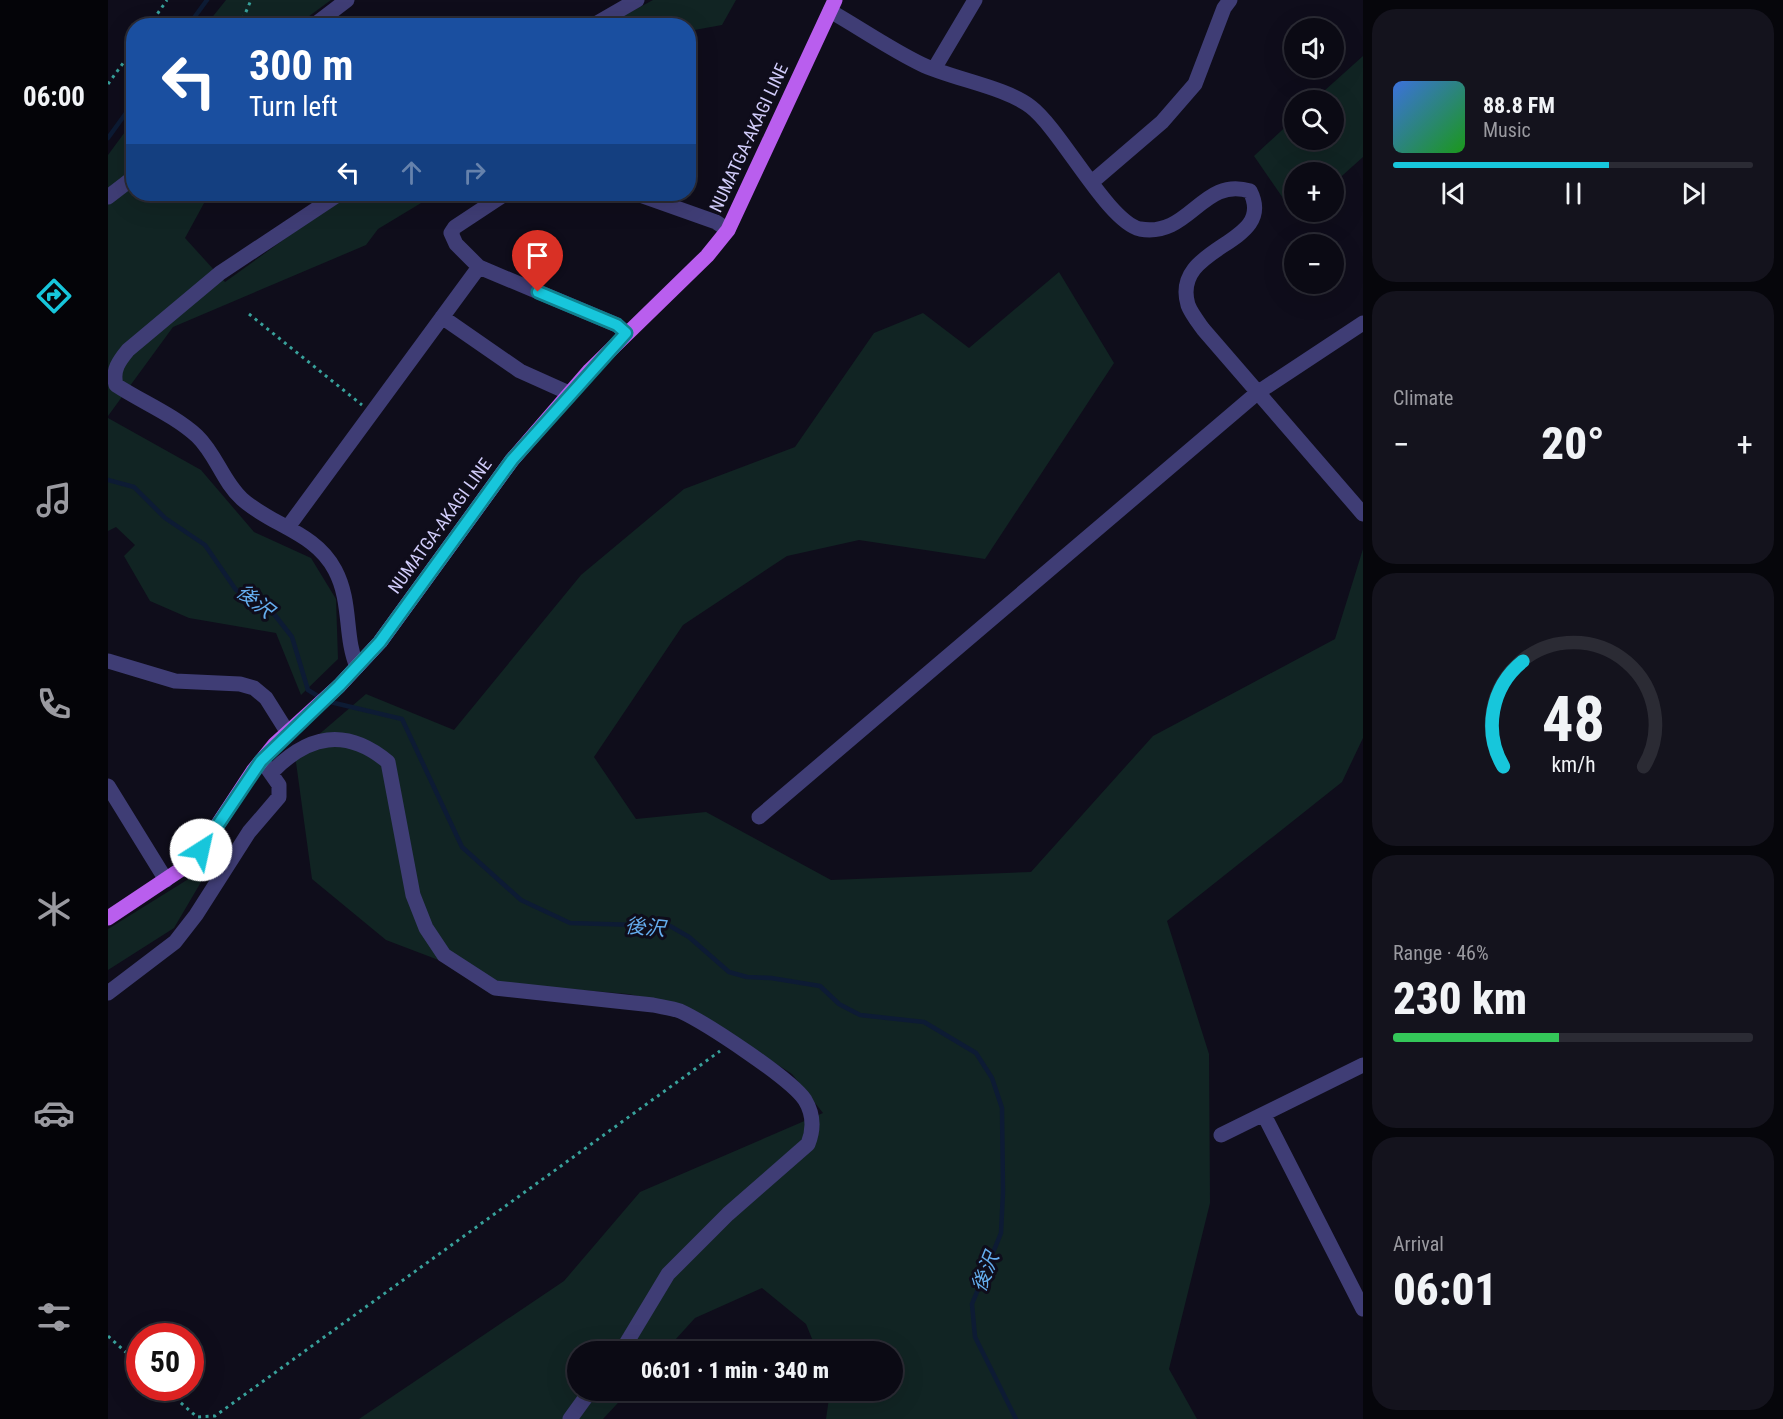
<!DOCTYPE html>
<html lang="en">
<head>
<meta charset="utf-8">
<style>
	body { margin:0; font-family:"Roboto Condensed","Noto Sans JP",sans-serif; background:#14131d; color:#f1f3f6; height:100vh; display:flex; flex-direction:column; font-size:22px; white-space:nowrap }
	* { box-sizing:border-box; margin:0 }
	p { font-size:20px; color:#9a9aa0 }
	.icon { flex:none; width:33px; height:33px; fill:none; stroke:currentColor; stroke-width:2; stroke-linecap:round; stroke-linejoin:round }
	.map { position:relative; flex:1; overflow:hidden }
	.details { display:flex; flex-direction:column; gap:9px; padding:9px; background:#06060b; width:420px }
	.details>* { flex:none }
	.hud { position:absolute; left:18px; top:18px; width:570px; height:183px; border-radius:24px; box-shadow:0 6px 24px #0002,0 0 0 2px #2b2b34; background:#1a4fa0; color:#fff; overflow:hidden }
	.buttons { position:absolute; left:1176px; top:18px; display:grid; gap:12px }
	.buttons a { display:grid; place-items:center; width:60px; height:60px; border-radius:50%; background:#0b0a14; box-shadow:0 6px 24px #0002,0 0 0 2px #2b2b34; font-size:30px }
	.speed { position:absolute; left:18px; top:1323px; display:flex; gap:12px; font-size:30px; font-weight:700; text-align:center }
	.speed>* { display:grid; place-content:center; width:78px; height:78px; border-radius:50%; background:#0b0a14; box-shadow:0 6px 24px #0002,0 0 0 2px #2b2b34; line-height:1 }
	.speed .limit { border:9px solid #d22; background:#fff; color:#111 }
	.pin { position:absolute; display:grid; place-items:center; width:51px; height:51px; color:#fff; margin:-62px -26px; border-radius:50% 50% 50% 0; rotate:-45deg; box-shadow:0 0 6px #0007 }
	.pin .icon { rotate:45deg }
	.me { position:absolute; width:66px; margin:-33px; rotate:35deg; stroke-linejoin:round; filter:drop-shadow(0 0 4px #0008) }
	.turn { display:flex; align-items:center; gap:21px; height:126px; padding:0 24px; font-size:27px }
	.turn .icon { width:78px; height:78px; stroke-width:2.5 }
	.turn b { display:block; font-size:42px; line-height:51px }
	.lanes { display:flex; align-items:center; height:57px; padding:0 24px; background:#0003; justify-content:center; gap:30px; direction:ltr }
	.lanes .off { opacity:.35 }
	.big { font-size:45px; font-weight:800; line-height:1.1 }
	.details .widget { flex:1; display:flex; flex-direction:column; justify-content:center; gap:9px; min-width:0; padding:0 21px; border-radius:24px; background:#14131d }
	.details .dial { align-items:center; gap:0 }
	.dial svg { height:156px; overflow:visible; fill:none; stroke:#2b2b34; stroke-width:7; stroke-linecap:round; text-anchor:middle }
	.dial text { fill:#f1f3f6; stroke:none }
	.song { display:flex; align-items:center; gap:18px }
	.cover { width:72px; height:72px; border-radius:9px; background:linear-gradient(135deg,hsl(220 70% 55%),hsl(120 70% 35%)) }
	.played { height:6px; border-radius:3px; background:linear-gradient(90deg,#17c6db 60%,#2b2b34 60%) }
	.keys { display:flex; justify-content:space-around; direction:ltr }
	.heat { display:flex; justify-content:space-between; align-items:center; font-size:33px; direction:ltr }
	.charge { height:9px; border-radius:4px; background:linear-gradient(90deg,#34c759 46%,#2b2b34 0) }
	.trip { position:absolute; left:459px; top:1341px; width:336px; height:60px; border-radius:30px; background:#0b0a14; box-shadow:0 6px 24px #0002,0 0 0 2px #2b2b34; font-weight:800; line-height:60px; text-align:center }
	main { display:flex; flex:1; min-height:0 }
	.tab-bar { display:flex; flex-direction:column; width:108px; justify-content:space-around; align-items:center; background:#040408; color:#9a9aa0 }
	.tab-bar .icon { width:42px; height:42px }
	.tab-bar .current { color:#17c6db }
	.tab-bar b { font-size:27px; color:#f1f3f6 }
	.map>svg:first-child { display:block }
	.green { fill:#112423 }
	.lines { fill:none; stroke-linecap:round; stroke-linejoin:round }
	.stream { stroke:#0d1b34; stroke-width:4.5 }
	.path { stroke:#38a19b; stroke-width:3; stroke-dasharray:3 4.5; stroke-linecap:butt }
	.minor { stroke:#3f3d75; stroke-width:15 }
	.major { stroke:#b95eee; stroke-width:15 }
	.route-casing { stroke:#0f818e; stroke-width:15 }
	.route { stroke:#17c6db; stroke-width:10 }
	.labels { text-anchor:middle; stroke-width:6; stroke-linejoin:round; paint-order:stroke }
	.street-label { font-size:18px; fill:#d1ccfa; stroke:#0f0d1b }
	.water-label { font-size:20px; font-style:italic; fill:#65aeef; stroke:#0f0d1b }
</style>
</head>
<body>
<main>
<nav class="tab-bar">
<b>06:00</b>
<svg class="icon current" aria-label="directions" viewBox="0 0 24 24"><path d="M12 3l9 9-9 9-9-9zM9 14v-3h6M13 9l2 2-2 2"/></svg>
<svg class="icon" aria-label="music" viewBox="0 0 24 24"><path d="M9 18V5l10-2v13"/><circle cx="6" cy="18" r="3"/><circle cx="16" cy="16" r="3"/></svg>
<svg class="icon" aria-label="phone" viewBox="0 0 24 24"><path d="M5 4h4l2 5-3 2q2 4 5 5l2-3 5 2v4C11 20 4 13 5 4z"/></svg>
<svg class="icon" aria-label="climate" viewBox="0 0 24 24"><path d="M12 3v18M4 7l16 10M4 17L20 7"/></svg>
<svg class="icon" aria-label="car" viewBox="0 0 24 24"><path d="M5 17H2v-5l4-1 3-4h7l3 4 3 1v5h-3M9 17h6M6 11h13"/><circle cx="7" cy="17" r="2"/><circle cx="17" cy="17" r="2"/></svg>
<svg class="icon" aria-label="filters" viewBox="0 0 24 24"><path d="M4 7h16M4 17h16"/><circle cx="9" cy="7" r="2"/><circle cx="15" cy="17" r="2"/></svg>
</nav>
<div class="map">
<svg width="1255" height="1419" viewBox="0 0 1255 1419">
	<rect width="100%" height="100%" fill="#0f0d1b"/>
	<!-- green -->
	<path class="green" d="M118 0H223L189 25H98Z
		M545 0H628L614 25 581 31 580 26H496Z
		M1255 56V157L1226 183V172H1186V212H1194L1188 217 1146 156 1186 119V140H1226V100H1206Z
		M25 121 26 194H101L77 238 117 282 239 194H243L247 200 260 194H328L270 229 258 245 65 327 0 416V155Z
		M951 272 1006 363 877 559 751 540 679 556 575 625 486 757 528 819 598 812 723 880 923 872 1045 736 1227 639 1255 549V738L1234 782 1059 921 1101 1054 1102 1203 1061 1369 1089 1419H718L722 1391 784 1390V1352L709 1351 698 1324 654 1288 587 1318 557 1351 470 1352V1390L521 1391 495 1419H251L456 1281 532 1192 715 1113 684 1074 576 1005 520 994 391 983 278 940 204 879 187 755 258 694 346 730 473 575 576 489 687 447 766 333 815 313 861 348Z
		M0 418 93 470 146 532 203 558 228 599 230 659 193 695 168 633 81 618 42 601 16 556 27 545 8 527 0 531Z
		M103 865 66 928 0 970V929Z"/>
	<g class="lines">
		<!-- stream -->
		<path class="stream" d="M80 26 99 0
			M0 138 26 102
			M0 480 26 487 57 518 97 545 128 590 159 605 184 637 200 690 218 701 294 719 354 847 413 900 462 923 562 926 581 937 621 972 639 977 663 978 712 986 731 1004 752 1015 816 1022 868 1053 884 1078 894 1108 895 1192 893 1233 864 1304 867 1337 908 1419"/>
		<!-- path -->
		<path class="path" d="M41 26 59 0
			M132 26 143 0
			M0 84 26 48
			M141 314 254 405
			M0 1336 32 1365
			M56 1388 89 1417 107 1416 612 1051"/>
		<!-- minor -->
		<path class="minor" d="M722 11C752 28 782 49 813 64 844 79 898 87 923 107 953 130 1000 222 1032 229 1082 238 1094 176 1142 191 1170 246 1062 244 1080 305 1083 313 1090 322 1095 329L1255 514
			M205 26 239 0
			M484 26 529 0
			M826 69 867 0
			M984 182 1054 122 1087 84 1116 8 1122 0
			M231 194 112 273 20 350C11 361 4 370 8 385 34 402 66 415 89 436 108 454 115 482 134 499 164 526 207 532 227 570 244 602 236 636 249 667
			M397 194 347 227 343 233 348 244 371 267 509 325 518 333
			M529 194 608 222 620 230
			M0 197 26 177
			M334 317 412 371 461 393
			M180 527 371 267
			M0 661 67 681 132 684 146 688 158 698 180 733
			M164 772C200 735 238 727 280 762L305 895 318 928 336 955 387 988 545 1005C554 1007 564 1008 572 1011 598 1023 682 1078 697 1100 706 1115 706 1129 700 1144L620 1214 560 1274 513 1352
			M0 786 58 880
			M651 817 1149 393 1255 323
			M0 993 67 942 88 915 141 832 171 797V785L157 765
			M1156 1115 1255 1309
			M1113 1135 1255 1065
			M462 1419 483 1390"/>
		<!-- major -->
		<path class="major" d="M0 918 72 870 93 850 145 771 167 744 231 686 272 642 404 460 482 370 599 256 620 230 727 0"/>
	</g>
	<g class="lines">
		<defs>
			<path id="route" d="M93 850 153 761 231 686 272 642 404 460 518 333 509 325 430 292"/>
		</defs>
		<!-- route casing -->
		<use href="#route" class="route-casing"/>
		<!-- route -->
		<use href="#route" class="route"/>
	</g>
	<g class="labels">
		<!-- street labels -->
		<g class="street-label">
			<text transform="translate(641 138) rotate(-65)" y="6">NUMATGA-AKAGI LINE</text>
			<text transform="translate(332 526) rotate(-54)" y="6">NUMATGA-AKAGI LINE</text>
		</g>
		<!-- water labels -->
		<g class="water-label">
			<text transform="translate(147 601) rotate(38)" y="7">後沢</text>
			<text transform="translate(537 927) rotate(5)" y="7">後沢</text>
			<text transform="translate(877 1272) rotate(-68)" y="7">後沢</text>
		</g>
	</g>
</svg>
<div class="buttons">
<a><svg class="icon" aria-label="sound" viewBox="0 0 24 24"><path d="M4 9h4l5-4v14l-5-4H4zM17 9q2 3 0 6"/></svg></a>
<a><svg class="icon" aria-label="search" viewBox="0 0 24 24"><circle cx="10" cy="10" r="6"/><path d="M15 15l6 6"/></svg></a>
<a>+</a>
<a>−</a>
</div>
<div class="speed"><div class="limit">50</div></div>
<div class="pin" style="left:430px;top:292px;background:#d93025"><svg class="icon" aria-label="arrive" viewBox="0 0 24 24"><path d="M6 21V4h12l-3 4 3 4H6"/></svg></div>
<svg class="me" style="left:93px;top:850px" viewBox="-20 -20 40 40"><circle r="19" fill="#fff"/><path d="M0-13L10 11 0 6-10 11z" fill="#17c6db"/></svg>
<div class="trip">06:01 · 1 min · 340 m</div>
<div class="hud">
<div class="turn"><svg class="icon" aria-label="left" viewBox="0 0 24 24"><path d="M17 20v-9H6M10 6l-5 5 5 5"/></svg><div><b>300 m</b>Turn left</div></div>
<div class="lanes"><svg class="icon" aria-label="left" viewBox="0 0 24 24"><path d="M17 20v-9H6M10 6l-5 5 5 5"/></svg><svg class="icon off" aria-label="ahead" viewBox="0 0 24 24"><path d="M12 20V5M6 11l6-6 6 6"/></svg><svg class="icon off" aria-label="right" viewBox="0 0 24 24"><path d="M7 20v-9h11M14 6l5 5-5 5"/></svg></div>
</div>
</div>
<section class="details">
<div class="widget">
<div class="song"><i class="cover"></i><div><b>88.8 FM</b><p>Music</p></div></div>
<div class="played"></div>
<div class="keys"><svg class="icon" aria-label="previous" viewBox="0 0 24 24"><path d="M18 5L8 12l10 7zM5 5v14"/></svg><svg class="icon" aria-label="pause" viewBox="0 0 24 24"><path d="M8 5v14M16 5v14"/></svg><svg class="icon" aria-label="next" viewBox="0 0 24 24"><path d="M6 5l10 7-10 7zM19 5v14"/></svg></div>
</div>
<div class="widget"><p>Climate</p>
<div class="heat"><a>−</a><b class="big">20°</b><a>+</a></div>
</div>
<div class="widget dial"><svg viewBox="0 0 100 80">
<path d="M14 69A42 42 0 1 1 86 69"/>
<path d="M14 69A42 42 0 0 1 24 15" stroke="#17c6db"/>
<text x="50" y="56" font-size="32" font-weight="700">48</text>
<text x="50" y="72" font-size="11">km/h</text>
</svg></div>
<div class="widget"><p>Range · 46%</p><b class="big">230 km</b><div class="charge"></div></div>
<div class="widget"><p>Arrival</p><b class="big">06:01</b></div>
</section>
</main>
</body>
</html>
